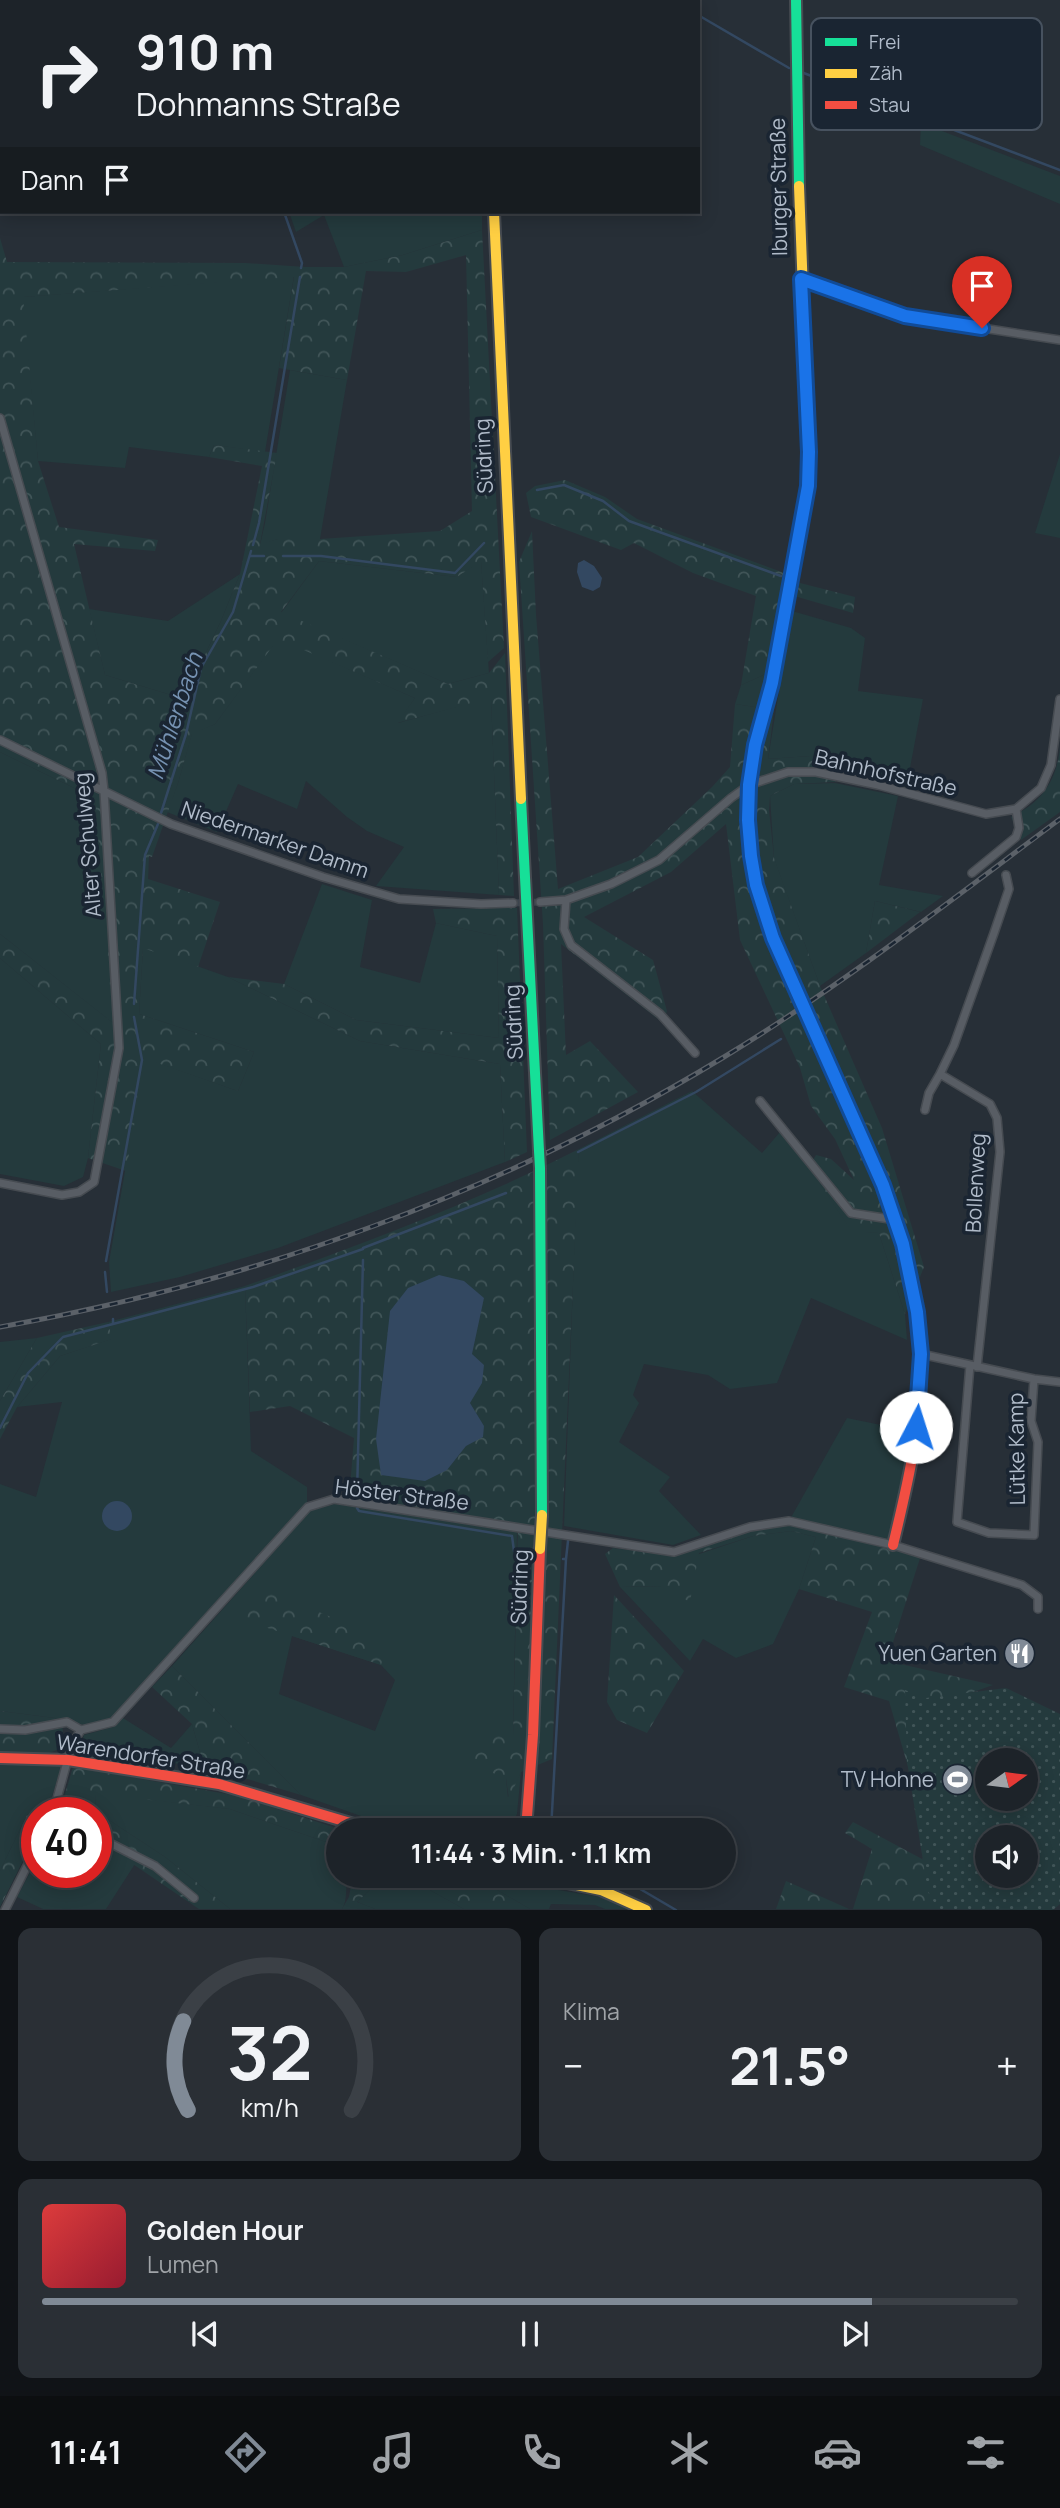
<!DOCTYPE html>
<html lang="de">
<head>
<meta charset="utf-8">
<style>
	body { margin:0; font-family:Manrope,sans-serif; background:#2a2f35; color:#f1f3f6; height:100vh; display:flex; flex-direction:column; font-size:26px; white-space:nowrap }
	* { box-sizing:border-box; margin:0 }
	p { font-size:23px; color:#a0a4a8 }
	.icon { flex:none; width:38px; height:38px; fill:none; stroke:currentColor; stroke-width:2; stroke-linecap:round; stroke-linejoin:round }
	.map { position:relative; height:1910px; overflow:hidden }
	.panel { display:flex; flex-direction:column; gap:18px; padding:18px; background:#101317; flex:1 }
	.panel>* { flex:none }
	.hud { position:absolute; left:0px; top:0px; width:700px; height:214px; box-shadow:0 4px 18px #0003,0 0 0 2px #3b4046; background:#1d2329; color:#f1f3f6; overflow:hidden }
	.needle { width:46px; rotate:76deg }
	.tools { position:absolute; left:975px; top:1748px; display:grid; gap:14px }
	.tools a { display:grid; place-items:center; width:63px; height:63px; border-radius:50%; background:#1d2329; box-shadow:0 4px 18px #0003,0 0 0 2px #3b4046; font-size:35px }
	.speed { position:absolute; left:21px; top:1797px; display:flex; gap:14px; font-size:35px; font-weight:700; text-align:center }
	.speed>* { display:grid; place-content:center; width:91px; height:91px; border-radius:50%; background:#1d2329; box-shadow:0 4px 18px #0003,0 0 0 2px #3b4046; line-height:1 }
	.speed .limit { border:10px solid #d22; background:#fff; color:#111 }
	.pin { position:absolute; display:grid; place-items:center; width:60px; height:60px; color:#fff; margin:-72px -30px; border-radius:50% 50% 50% 0; rotate:-45deg; box-shadow:0 0 7px #0007 }
	.pin .icon { rotate:45deg }
	.me { position:absolute; width:77px; margin:-38px; rotate:5deg; stroke-linejoin:round; filter:drop-shadow(0 0 5px #0008) }
	.turn { display:flex; align-items:center; gap:24px; height:147px; padding:0 21px; font-size:32px }
	.turn .icon { width:91px; height:91px; stroke-width:2.5 }
	.turn b { display:block; font-size:49px; line-height:60px }
	.then { display:flex; align-items:center; height:66px; padding:0 21px; background:#0003; gap:14px; font-size:26px }
	.big { font-size:52px; font-weight:700; line-height:1.1 }
	.panel .widget { flex:1; display:flex; flex-direction:column; justify-content:center; gap:10px; min-width:0; padding:0 24px; border-radius:14px; background:#2a2f35 }
	.panel .dial { align-items:center; gap:0 }
	.dial svg { height:182px; overflow:visible; fill:none; stroke:#3b4046; stroke-width:7; stroke-linecap:round; text-anchor:middle }
	.dial text { fill:#f1f3f6; stroke:none }
	.song { display:flex; align-items:center; gap:21px }
	.cover { width:84px; height:84px; border-radius:10px; background:linear-gradient(135deg,hsl(0 70% 55%),hsl(350 70% 35%)) }
	.played { height:7px; border-radius:4px; background:linear-gradient(90deg,#808a96 85%,#3b4046 85%) }
	.keys { display:flex; justify-content:space-around; direction:ltr }
	.heat { display:flex; justify-content:space-between; align-items:center; font-size:38px; direction:ltr }
	.panel .tiles { flex:1; display:grid; gap:18px; grid-template-columns:1fr 1fr }
	.widget:last-child { grid-column:span 2 }
	.trip { position:absolute; left:326px; top:1818px; width:410px; height:70px; border-radius:35px; background:#1d2329; box-shadow:0 4px 18px #0003,0 0 0 2px #3b4046; font-weight:700; line-height:70px; text-align:center }
	.dock { display:flex; height:112px; justify-content:space-around; align-items:center; background:#0c0e10; color:#a0a4a8 }
	.dock .icon { width:49px; height:49px }
	.dock .on { color:#808a96 }
	.dock b { font-size:32px; color:#f1f3f6 }
	.map>svg:first-child { display:block }
	.green { fill:#243a3d; fill-rule:evenodd }
	.forest { fill:url(#forest-crowns); fill-rule:evenodd }
	.park { fill:url(#park-dots); fill-rule:evenodd }
	.water { fill:#334861 }
	.lines { fill:none; stroke-linecap:round; stroke-linejoin:round }
	.stream { stroke:#334861; stroke-width:2.5 }
	.street-tunnel { stroke:#3c444d; stroke-width:7; stroke-dasharray:7 3.5; stroke-linecap:butt }
	.street-casing { stroke:#464b51; stroke-width:10 }
	.fast-casing { stroke:#464b51; stroke-width:14 }
	.slow-casing { stroke:#464b51; stroke-width:14 }
	.jam-casing { stroke:#464b51; stroke-width:14 }
	.street { stroke:#585d64; stroke-width:7 }
	.fast { stroke:#16e098; stroke-width:10 }
	.slow { stroke:#ffcf43; stroke-width:10 }
	.jam { stroke:#f24e42; stroke-width:10 }
	.rail-casing { stroke:#5b6168; stroke-width:5 }
	.rail { stroke:#1a2532; stroke-width:2.5; stroke-dasharray:8; stroke-linecap:butt }
	.fast-bridge-casing { stroke:#464b51; stroke-width:14; stroke-linecap:butt }
	.slow-bridge-casing { stroke:#464b51; stroke-width:14; stroke-linecap:butt }
	.jam-bridge-casing { stroke:#464b51; stroke-width:14; stroke-linecap:butt }
	.fast-bridge { stroke:#16e098; stroke-width:10 }
	.slow-bridge { stroke:#ffcf43; stroke-width:10 }
	.jam-bridge { stroke:#f24e42; stroke-width:10 }
	.route-casing { stroke:#114b97; stroke-width:18 }
	.route { stroke:#1a73e8; stroke-width:12 }
	.labels { text-anchor:middle; stroke-width:7; stroke-linejoin:round; paint-order:stroke }
	.street-label { font-size:21px; fill:#b0bbc9; stroke:#1a2532 }
	.poi-label { font-size:21px; fill:#b0bbc9; stroke:#1a2532; text-anchor:end }
	.water-label { font-size:23px; font-style:italic; fill:#7692b2; stroke:#1a2532 }
	.key { fill:#1a2532; stroke:#47525f; stroke-width:2 }
	.key-label { font-size:19px; fill:#b0bbc9 }
</style>
</head>
<body>
<div class="map">
<svg width="1060" height="1910" viewBox="0 0 1060 1910">
	<defs>
		<pattern id="forest-crowns" width="20" height="18" patternUnits="userSpaceOnUse" patternTransform="scale(1.75)"><rect width="20" height="18" fill="#243a3d"/><path d="M2 6a3 3 0 1 1 6 0M12 15a3 3 0 1 1 6 0" fill="none" stroke="#415558"/></pattern>
		<pattern id="park-dots" width="8" height="8" patternUnits="userSpaceOnUse" patternTransform="scale(1.75)"><rect width="8" height="8" fill="#243a3d"/><path d="M2 2h.1M6 6h.1" fill="none" stroke="#415558" stroke-width="1.8" stroke-linecap="round"/></pattern>
	</defs>
	<rect width="100%" height="100%" fill="#272f37"/>
	<!-- green -->
	<path class="green" d="M197 0H478V2H198Z
		M921 123 1060 176V204L920 145Z
		M289 212H482V230L403 255 344 267 324 215 296 232Z
		M294 276 265 452 214 445 209 457 129 447 125 468 38 461 22 297Z
		M290 370 347 380 320 539H278L260 545 265 523Z
		M1060 454V538L1035 533Z
		M481 560 489 673 448 684 281 613 319 561 457 577Z
		M240 574 221 621 184 699 105 675 89 609 168 621Z
		M792 611 851 628 865 638 858 691 923 699 907 784 811 756 768 759Z
		M278 638 415 698 398 723 491 697 499 895 376 886 404 847 367 831 347 817 306 781 297 809 238 784 217 832 167 812 178 783 192 733 215 724Z
		M770 672 761 708 735 704 741 685Z
		M0 752 95 798 114 1024 0 934Z
		M835 783 898 796 879 885 943 896 921 912 875 901 866 953 820 986 774 859 770 796 794 784Z
		M322 884 372 900 360 967 420 983 436 923 497 936 499 1038 356 1020 284 984Z
		M143 947 228 977 360 1041 500 1064 505 1162 278 1248 180 1277 111 1292 109 1262 145 1058 238 1091 254 1052 139 1014Z
		M0 958 101 1044 88 1158 83 1177 64 1186 0 1174Z
		M692 1091 762 1153 780 1132 809 1167 852 1231 879 1233 905 1314 907 1340 811 1298 777 1383 730 1389 708 1375 644 1364 633 1395 639 1403 619 1442 670 1477 659 1491 701 1535 673 1545 564 1526 577 1174 579 1149Z
		M245 1286 251 1451 307 1487V1506L214 1604 111 1718 84 1725 62 1719 0 1711V1484L36 1497 62 1402 17 1407 60 1356 111 1339 108 1322Z
		M37 1338 0 1401V1342Z
		M847 1418 915 1432 891 1543 789 1521Z
		M335 1504 517 1532 513 1737 506 1778 508 1797 521 1772 517 1814 509 1830H401L301 1795 172 1666 310 1511ZM292 1636 381 1665 395 1680 375 1731 279 1694Z
		M791 1531 816 1537 799 1589 773 1644 736 1658 703 1639 690 1661 620 1587 661 1586 699 1554 753 1536Z
		M123 1718 171 1748 192 1724 204 1766 87 1756 81 1746 84 1735 113 1727Z
		M0 1763 62 1765 48 1809 27 1815 0 1871Z
		M96 1793 230 1809 338 1846V1876H348C345 1887 348 1900 342 1909H230L165 1857 95 1811Z
		M102 1843 135 1864 106 1909H43L17 1897 37 1859V1872L64 1873 81 1882 87 1873 96 1872V1855Z
		M384 1876H405L464 1909H375L357 1902Z
		M473 1876 601 1897 627 1909H605L595 1905 551 1904 549 1909H530Z"/>
	<!-- forest -->
	<path class="forest" d="M482 230 504 648 488 662 481 561 457 577 319 561 281 612 448 684 489 673 505 653 514 896 499 895 491 698 397 723 415 698 278 639 215 724 192 734 178 783 152 857 149 856 148 879 220 902 198 967 143 948 139 1014 254 1052 238 1091 146 1059 126 1171 88 1158 101 1044 0 958V934L113 1023 95 798 0 752V238L7 262 245 263 305 267H344L403 255ZM466 255 472 511 440 531 320 539H278L260 544 277 453 214 445 209 457 262 466 240 574 221 621 184 699 105 675 74 544 155 551 158 540 59 527 38 461 23 297 294 277 279 368 347 380 366 271 406 272Z
		M565 480 605 497 637 519 787 574 800 583 855 597 853 613 784 593 770 672 741 685 756 596 693 573 634 543 621 550 531 517 526 493 535 486Z
		M532 531 536 615 558 889 638 857 712 787 730 767 735 704 774 710 768 759 811 756 846 764 835 782 794 784 770 796 769 810 774 858 820 986 882 1128 924 1267 905 1314 879 1233 852 1232 809 1167 816 1155 831 1159 854 1180 835 1139 811 1106 800 1068 740 940 726 824 671 872 584 917 653 960 667 1011 663 1023 561 944 566 1055 590 1041 638 1092 550 1140 543 924 519 562Z
		M1060 749V812L1021 840 1011 817C1041 803 1056 782 1060 749Z
		M875 901 920 912 866 953Z
		M517 908 527 1152 505 1162 500 1064 360 1041 228 977 284 984 356 1020 499 1038 497 936 436 923 433 909Z
		M579 1149 552 1759 521 1772 509 1799 506 1778 472 1765 478 1734 513 1737 518 1524 349 1500 354 1438 290 1406 250 1412 245 1286C359 1245 471 1204 579 1149Z
		M108 1322 112 1339 60 1356 17 1407 0 1439V1401L37 1338Z
		M790 1525 921 1555 887 1661 993 1685 956 1698 940 1909H853L872 1849 845 1833 853 1822 937 1867 889 1701 844 1687 872 1612 799 1589 816 1537 791 1531 753 1536 699 1553 690 1602 661 1586 620 1587 605 1554 613 1548 674 1556 751 1531Z
		M255 1585 388 1641 381 1665 234 1617Z
		M614 1595 684 1671 647 1733 617 1720 607 1702Z
		M172 1666 301 1795 204 1766 192 1724 152 1687Z
		M0 1711 62 1719 64 1747 49 1753 0 1752Z
		M73 1767 238 1796 342 1830H338V1846L230 1809 96 1794 95 1811 165 1857 230 1909H199L96 1839V1813L60 1811Z
		M48 1809 46 1813H37V1832L0 1907V1871L27 1815Z
		M353 1876H384L357 1902 375 1909H342L349 1897Z
		M405 1876H473L530 1909H464Z
		M786 1881 849 1909H850H776Z"/>
	<!-- park -->
	<path class="park" d="M1006 1688 1060 1714V1904L1053 1910 938 1909 928 1892 907 1761 905 1690 926 1698ZM987 1760H1026V1799H987ZM987 1838H1026V1876H987Z"/>
	<!-- water -->
	<path class="water" d="M584 560 594 566 602 578 600 587 593 591 582 587 577 572 578 563Z
		M439 1275 464 1281 484 1298 472 1354 484 1365 482 1383 470 1403 484 1426 483 1437 466 1446 447 1470 425 1481 381 1475 376 1439 390 1311 408 1288Z
		M102 1516a15 15 0 1 1 30 0a15 15 0 1 1-30 0Z"/>
	<g class="lines">
		<!-- stream -->
		<path class="stream" d="M192 0V2
			M673 0 676 2
			M698 15 789 68
			M801 72 1060 170
			M284 212 302 263 301 268
			M537 490 564 485 603 501 629 521 781 576
			M253 545 259 523 300 277
			M250 556H264
			M283 556H321L455 573 484 543
			M161 813 186 734 201 668 233 612 251 551
			M134 1004 145 855 158 824
			M578 1152 696 1092 781 1039
			M363 1248 506 1193
			M106 1261 142 1060 134 1017
			M105 1272 107 1292
			M113 1324 253 1287 363 1249
			M0 1428 28 1373 63 1337 113 1324V1319
			M357 1494 363 1260
			M357 1508 359 1511 512 1536 514 1551
			M566 1559 568 1541
			M551 1830 566 1559H563
			M618 1876 676 1910"/>
		<!-- street-tunnel -->
		<path class="street-tunnel" d="M513 903 540 902"/>
		<defs>
			<path id="street" d="M801 279 905 316 1060 340
				M0 418 102 773 104 791 119 1048 94 1182 79 1192 62 1195 0 1183
				M0 740 171 824 323 877 399 899 481 904 513 903
				M972 873 1016 837 1019 828 1016 809
				M566 900 564 929 571 945 660 1014 695 1053
				M540 902 566 900 611 884 659 860 731 798 749 785 788 772H816L878 785 986 814 1016 809 1041 788 1051 765 1060 699
				M760 1101 851 1213 896 1220
				M925 1110 929 1093 940 1074
				M921 1354 1034 1379 1060 1382
				M970 1365 957 1522 989 1533 1034 1535 1038 1442 1031 1421 1034 1379
				M977 1367 1000 1152 997 1118 990 1104 940 1074 954 1045 994 933 1009 889 1006 875
				M0 1729 25 1730 67 1722 81 1730
				M53 1813 72 1744 81 1730 113 1722 308 1507 334 1499 674 1552 750 1527 789 1521 893 1545 1022 1585 1038 1597V1609
				M96 1836 155 1866 194 1898
				M5 1910 37 1846"/>
			<path id="fast" d="M490 0V2
				M796 0 799 186
				M521 799 539 1151
				M540 1168 542 1515"/>
			<path id="slow" d="M494 212 521 799
				M786 606 808 487 809 451 799 186
				M533 1876 601 1890 646 1910"/>
			<path id="jam" d="M786 606C781 633 778 660 771 686 756 745 742 792 751 855 757 901 777 944 794 987
				M814 1032C862 1134 917 1239 921 1355 923 1419 908 1483 893 1545
				M0 1758 68 1760 219 1784 374 1830
				M526 1830 533 1735 540 1549"/>
		</defs>
		<!-- street casing -->
		<use href="#street" class="street-casing"/>
		<!-- fast casing -->
		<use href="#fast" class="fast-casing"/>
		<!-- slow casing -->
		<use href="#slow" class="slow-casing"/>
		<!-- jam casing -->
		<use href="#jam" class="jam-casing"/>
		<!-- street -->
		<use href="#street" class="street"/>
		<!-- fast -->
		<use href="#fast" class="fast"/>
		<!-- slow -->
		<use href="#slow" class="slow"/>
		<!-- jam -->
		<use href="#jam" class="jam"/>
		<defs>
			<path id="rail" d="M0 1327C255 1282 502 1192 724 1057 841 986 950 901 1060 819"/>
		</defs>
		<!-- rail casing -->
		<use href="#rail" class="rail-casing"/>
		<!-- rail -->
		<use href="#rail" class="rail"/>
		<defs>
			<path id="fast-bridge" d="M539 1151 540 1168"/>
			<path id="slow-bridge" d="M540 1549 542 1515"/>
			<path id="jam-bridge" d="M794 987 814 1032"/>
		</defs>
		<!-- fast-bridge casing -->
		<use href="#fast-bridge" class="fast-bridge-casing"/>
		<!-- slow-bridge casing -->
		<use href="#slow-bridge" class="slow-bridge-casing"/>
		<!-- jam-bridge casing -->
		<use href="#jam-bridge" class="jam-bridge-casing"/>
		<!-- fast-bridge -->
		<use href="#fast-bridge" class="fast-bridge"/>
		<!-- slow-bridge -->
		<use href="#slow-bridge" class="slow-bridge"/>
		<!-- jam-bridge -->
		<use href="#jam-bridge" class="jam-bridge"/>
	</g>
	<g class="lines">
		<defs>
			<path id="route" d="M916 1427 921 1354 917 1312 903 1244 883 1185 773 938 756 885 751 856 748 820 749 785 755 745 772 683 808 486 809 452 801 279 905 316 982 328"/>
		</defs>
		<!-- route casing -->
		<use href="#route" class="route-casing"/>
		<!-- route -->
		<use href="#route" class="route"/>
	</g>
	<!-- icons -->
	<defs>
		<symbol id="restaurant-disc" viewBox="-11 -11 22 22"><circle r="9.5" fill="#808a96" stroke="#1a2532"/><path d="M-5-6h1v4h1v-4h1v4h1v-4h1v5L-1.5 .5V6h-2V.5L-5-1ZM5-6V6H3V1.5H1.5Q1.5-4 5-6Z" fill="#fff"/></symbol>
		<symbol id="stadium-disc" viewBox="-11 -11 22 22"><circle r="9.5" fill="#808a96" stroke="#1a2532"/><path d="M0-5a6.5 5 0 1 0 0 10a6.5 5 0 1 0 0-10ZM-3.5-1.8h7v3.6h-7Z" fill="#fff"/></symbol>
	</defs>
	<g fill-rule="evenodd">
		<use href="#restaurant-disc" x="1002" y="1636" width="35" height="35"/>
		<use href="#stadium-disc" x="940" y="1762" width="35" height="35"/>
	</g>
	<g class="labels">
		<!-- street labels -->
		<g class="street-label">
			<text transform="translate(779 187) rotate(-91)" y="7">Iburger Straße</text>
			<text transform="translate(484 456) rotate(-93)" y="7">Südring</text>
			<text transform="translate(886 773) rotate(13)" y="7">Bahnhofstraße</text>
			<text transform="translate(275 840) rotate(19)" y="7">Niedermarker Damm</text>
			<text transform="translate(88 845) rotate(-95)" y="7">Alter Schulweg</text>
			<text transform="translate(514 1022) rotate(-93)" y="7">Südring</text>
			<text transform="translate(976 1183) rotate(-87)" y="7">Bollenweg</text>
			<text transform="translate(1017 1449) rotate(-91)" y="7">Lütke Kamp</text>
			<text transform="translate(402 1495) rotate(7)" y="7">Höster Straße</text>
			<text transform="translate(520 1587) rotate(-88)" y="7">Südring</text>
			<text transform="translate(151 1757) rotate(9)" y="7">Warendorfer Straße</text>
		</g>
		<!-- poi labels -->
		<g class="poi-label">
			<text x="997" y="1661">Yuen Garten</text>
			<text x="934" y="1787">TV Hohne</text>
		</g>
		<!-- water labels -->
		<g class="water-label">
			<text transform="translate(175 716) rotate(-72)" y="8">Mühlenbach</text>
		</g>
	</g>
	<!-- legend -->
	<rect x="811" y="18" width="231" height="112" rx="10" class="key"/>
	<rect x="825" y="38" width="32" height="8" fill="#16e098"/>
	<rect x="825" y="69" width="32" height="9" fill="#ffcf43"/>
	<rect x="825" y="101" width="32" height="8" fill="#f24e42"/>
	<g class="key-label">
		<text x="869" y="49">Frei</text>
		<text x="869" y="80">Zäh</text>
		<text x="869" y="112">Stau</text>
	</g>
</svg>
<div class="tools">
<a><svg class="needle" viewBox="-14 -14 28 28"><path d="M0-13l5 13h-10z" fill="#e53935"/><path d="M0 13l5-13h-10z" fill="#a0a4a8"/></svg></a>
<a><svg class="icon" aria-label="sound" viewBox="0 0 24 24"><path d="M4 9h4l5-4v14l-5-4H4zM17 9q2 3 0 6"/></svg></a>
</div>
<div class="speed"><div class="limit">40</div></div>
<div class="pin" style="left:982px;top:328px;background:#d93025"><svg class="icon" aria-label="arrive" viewBox="0 0 24 24"><path d="M6 21V4h12l-3 4 3 4H6"/></svg></div>
<svg class="me" style="left:916px;top:1427px" viewBox="-20 -20 40 40"><circle r="19" fill="#fff"/><path d="M0-13L10 11 0 6-10 11z" fill="#1a73e8"/></svg>
<div class="trip">11:44 · 3 Min. · 1.1 km</div>
<div class="hud">
<div class="turn"><svg class="icon" aria-label="right" viewBox="0 0 24 24"><path d="M7 20v-9h11M14 6l5 5-5 5"/></svg><div><b>910 m</b>Dohmanns Straße</div></div>
<div class="then">Dann<svg class="icon" aria-label="arrive" viewBox="0 0 24 24"><path d="M6 21V4h12l-3 4 3 4H6"/></svg></div>
</div>
</div>
<section class="panel">
<div class="tiles">
<div class="widget dial"><svg viewBox="0 0 100 80">
<path d="M14 69A42 42 0 1 1 86 69"/>
<path d="M14 69A42 42 0 0 1 12 30" stroke="#808a96"/>
<text x="50" y="56" font-size="32" font-weight="700">32</text>
<text x="50" y="72" font-size="11">km/h</text>
</svg></div>
<div class="widget"><p>Klima</p>
<div class="heat"><a>−</a><b class="big">21.5°</b><a>+</a></div>
</div>
<div class="widget">
<div class="song"><i class="cover"></i><div><b>Golden Hour</b><p>Lumen</p></div></div>
<div class="played"></div>
<div class="keys"><svg class="icon" aria-label="previous" viewBox="0 0 24 24"><path d="M18 5L8 12l10 7zM5 5v14"/></svg><svg class="icon" aria-label="pause" viewBox="0 0 24 24"><path d="M8 5v14M16 5v14"/></svg><svg class="icon" aria-label="next" viewBox="0 0 24 24"><path d="M6 5l10 7-10 7zM19 5v14"/></svg></div>
</div>
</div>
</section>
<nav class="dock">
<b>11:41</b>
<svg class="icon on" aria-label="directions" viewBox="0 0 24 24"><path d="M12 3l9 9-9 9-9-9zM9 14v-3h6M13 9l2 2-2 2"/></svg>
<svg class="icon" aria-label="music" viewBox="0 0 24 24"><path d="M9 18V5l10-2v13"/><circle cx="6" cy="18" r="3"/><circle cx="16" cy="16" r="3"/></svg>
<svg class="icon" aria-label="phone" viewBox="0 0 24 24"><path d="M5 4h4l2 5-3 2q2 4 5 5l2-3 5 2v4C11 20 4 13 5 4z"/></svg>
<svg class="icon" aria-label="climate" viewBox="0 0 24 24"><path d="M12 3v18M4 7l16 10M4 17L20 7"/></svg>
<svg class="icon" aria-label="car" viewBox="0 0 24 24"><path d="M5 17H2v-5l4-1 3-4h7l3 4 3 1v5h-3M9 17h6M6 11h13"/><circle cx="7" cy="17" r="2"/><circle cx="17" cy="17" r="2"/></svg>
<svg class="icon" aria-label="filters" viewBox="0 0 24 24"><path d="M4 7h16M4 17h16"/><circle cx="9" cy="7" r="2"/><circle cx="15" cy="17" r="2"/></svg>
</nav>
</body>
</html>
